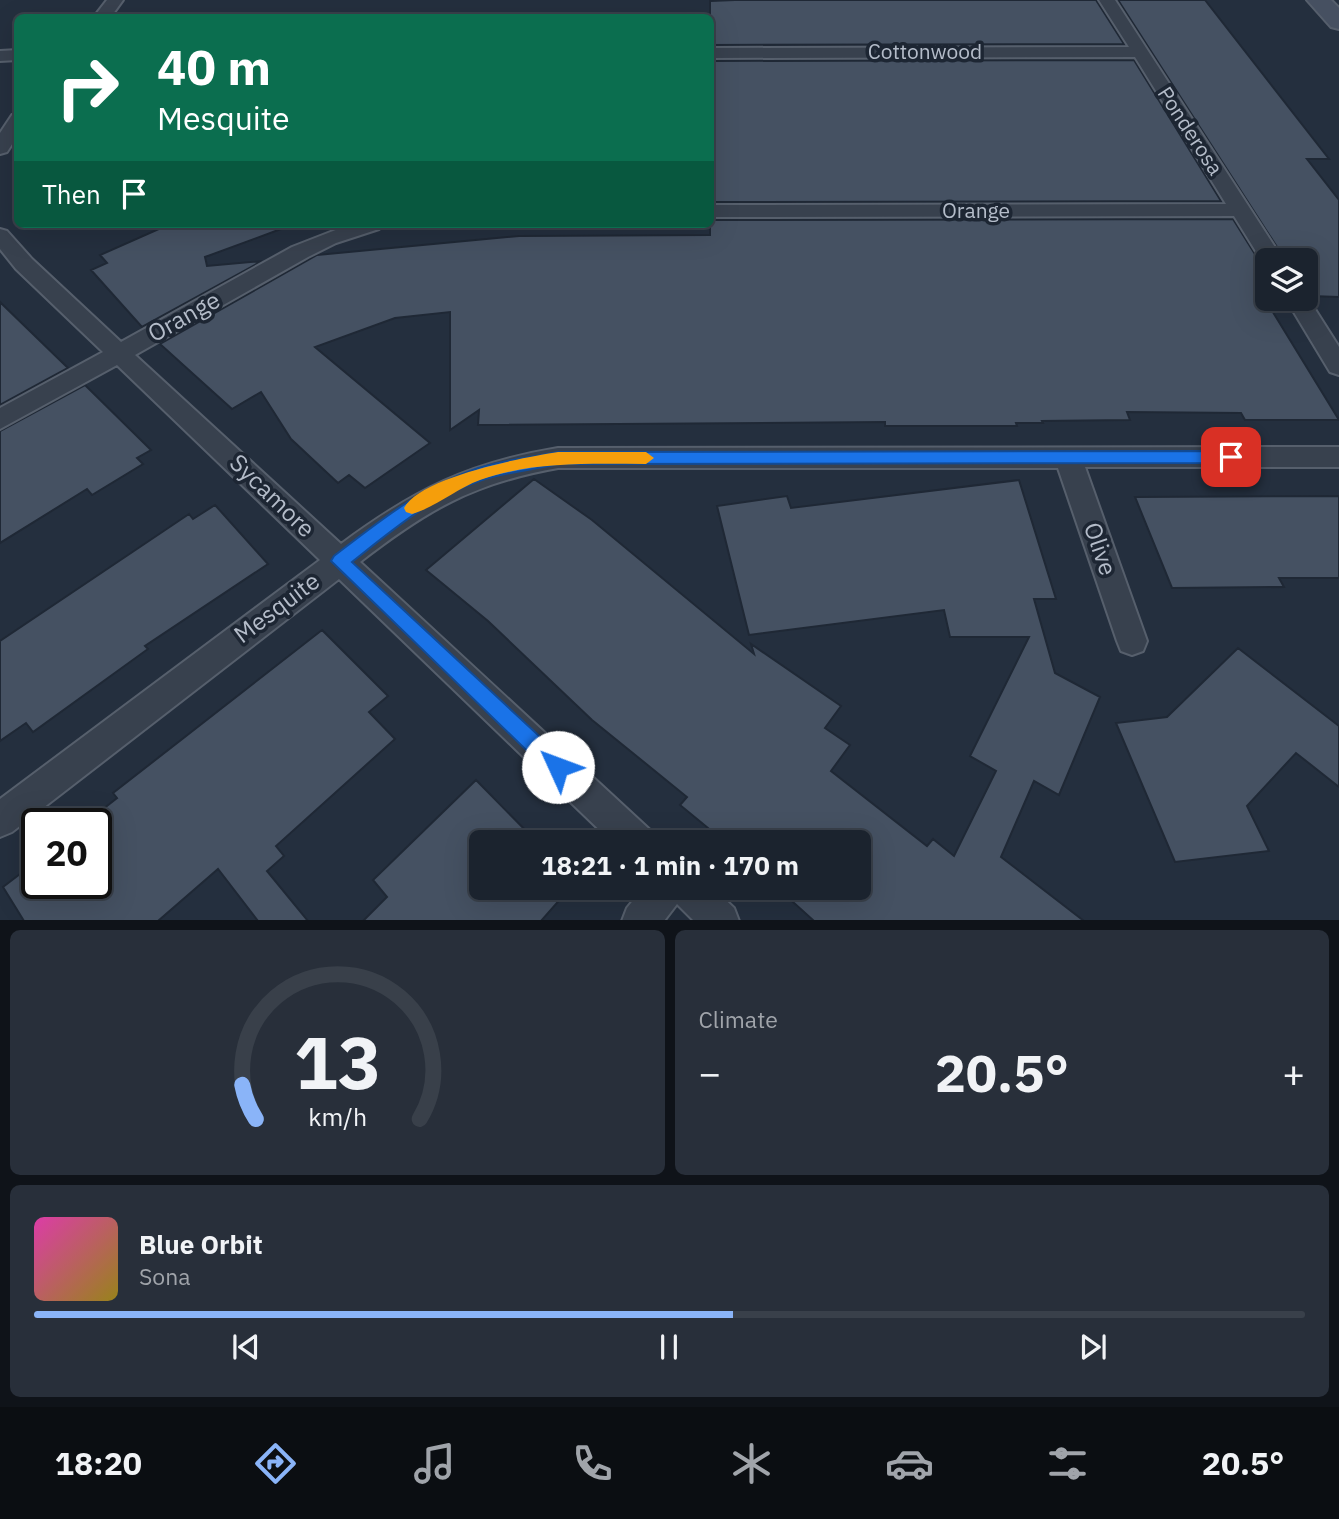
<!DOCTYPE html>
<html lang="en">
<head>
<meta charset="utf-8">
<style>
	body { margin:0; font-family:"IBM Plex Sans",sans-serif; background:#282f3a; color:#f1f3f6; height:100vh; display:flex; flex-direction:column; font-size:26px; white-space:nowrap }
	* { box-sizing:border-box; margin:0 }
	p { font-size:23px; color:#a0a4aa }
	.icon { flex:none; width:38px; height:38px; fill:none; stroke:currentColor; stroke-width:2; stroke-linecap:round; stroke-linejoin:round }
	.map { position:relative; height:920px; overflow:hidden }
	.details { display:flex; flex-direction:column; gap:10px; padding:10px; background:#0f1319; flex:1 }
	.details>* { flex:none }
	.top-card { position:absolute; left:14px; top:14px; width:700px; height:214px; border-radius:10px; box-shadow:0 7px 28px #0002,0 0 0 2px #39404a; background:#0b6e4f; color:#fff; overflow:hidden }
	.fabs { position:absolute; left:1255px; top:248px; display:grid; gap:14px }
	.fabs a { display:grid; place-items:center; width:63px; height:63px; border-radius:10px; background:#1b232e; box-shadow:0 7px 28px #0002,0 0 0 2px #39404a; font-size:35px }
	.speed { position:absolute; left:21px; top:808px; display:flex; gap:14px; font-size:35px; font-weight:700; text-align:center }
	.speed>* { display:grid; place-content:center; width:91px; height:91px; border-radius:50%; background:#1b232e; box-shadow:0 7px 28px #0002,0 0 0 2px #39404a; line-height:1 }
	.speed .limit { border:4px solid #111; border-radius:10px; background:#fff; color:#111 }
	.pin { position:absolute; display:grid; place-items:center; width:60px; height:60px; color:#fff; margin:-30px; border-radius:14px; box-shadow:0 4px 10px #0006 }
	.me { position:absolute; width:77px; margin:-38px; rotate:313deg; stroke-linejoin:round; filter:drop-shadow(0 0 5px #0008) }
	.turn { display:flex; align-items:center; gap:24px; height:147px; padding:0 28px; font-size:32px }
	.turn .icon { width:91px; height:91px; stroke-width:2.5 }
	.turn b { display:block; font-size:49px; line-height:60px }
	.then { display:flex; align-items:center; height:66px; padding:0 28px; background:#0003; gap:14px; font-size:26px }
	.big { font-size:52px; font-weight:700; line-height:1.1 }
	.details .card { flex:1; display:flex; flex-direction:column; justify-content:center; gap:10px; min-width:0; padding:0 24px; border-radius:10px; background:#282f3a }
	.details .dial { align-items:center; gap:0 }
	.dial svg { height:182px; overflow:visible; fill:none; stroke:#39404a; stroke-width:7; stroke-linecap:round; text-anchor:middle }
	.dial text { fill:#f1f3f6; stroke:none }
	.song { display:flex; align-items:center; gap:21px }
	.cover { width:84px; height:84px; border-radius:10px; background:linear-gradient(135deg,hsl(320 70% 55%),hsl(50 70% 35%)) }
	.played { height:7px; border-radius:4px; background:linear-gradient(90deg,#8ab4f8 55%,#39404a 55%) }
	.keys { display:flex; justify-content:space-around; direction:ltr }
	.heat { display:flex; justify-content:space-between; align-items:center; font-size:38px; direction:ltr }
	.details .tiles { flex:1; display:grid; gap:10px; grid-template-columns:1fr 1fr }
	.card:last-child { grid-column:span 2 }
	.trip { position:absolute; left:469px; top:830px; width:402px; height:70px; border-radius:10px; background:#1b232e; box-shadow:0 7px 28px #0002,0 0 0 2px #39404a; font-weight:700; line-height:70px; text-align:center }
	.tab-bar { display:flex; height:112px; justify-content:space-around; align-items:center; background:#0b0e12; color:#a0a4aa }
	.tab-bar .icon { width:49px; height:49px }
	.tab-bar .selected { color:#8ab4f8 }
	.tab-bar b { font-size:32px; color:#f1f3f6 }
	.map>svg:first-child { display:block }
	.building { fill:#455162; stroke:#1f2835; stroke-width:2 }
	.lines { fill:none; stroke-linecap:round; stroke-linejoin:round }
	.service-casing { stroke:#565f6c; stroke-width:4 }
	.secondary-casing { stroke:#565f6c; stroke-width:4 }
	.service { fill:#38414e; fill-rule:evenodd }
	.secondary { fill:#465061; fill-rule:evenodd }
	.route { fill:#1a73e8; stroke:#114b97; stroke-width:2 }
	.slow { fill:#f59e0b }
	.labels { text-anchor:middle; stroke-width:7; stroke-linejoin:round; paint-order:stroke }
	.far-street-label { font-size:21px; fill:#b4bcc9; stroke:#1d2633 }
	.street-label { font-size:24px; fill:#b4bcc9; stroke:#1d2633 }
</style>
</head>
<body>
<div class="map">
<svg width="1339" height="921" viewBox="0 0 1339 921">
	<rect width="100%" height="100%" fill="#242f3e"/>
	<!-- building -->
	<path class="building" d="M735 0H1096L1124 44 710 45V1Z
		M1118 0H1205L1329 159H1307L1339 200V297L1310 296 1306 293V261H1286Z
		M1134 60 1221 201 710 202V61Z
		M1233 219 1263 267H1267V296H1263L1339 420H1245L1241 413 1127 412 1130 420 1042 421 1043 423H1016L1017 426H885V422L478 425 479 410 450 430V312L395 318 315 347 430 443 365 488 349 475 338 483 291 439 261 392 232 409 160 344 317 255 519 236 710 235V220Z
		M170 224H280L281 229 205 257 207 266 262 261 142 327 91 270 107 263 100 255Z
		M0 302 68 368 0 405Z
		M85 385 151 450 137 458 143 464 92 495 87 489 0 543V431Z
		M534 479 592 520 754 654 751 644 841 706 825 728 850 745 831 771 927 846 933 839 954 856 996 771 970 756 1029 637H950L944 610 749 635 717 506 787 496 791 508 1019 480 1056 599H1034L1055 673 1100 697 1059 795 1034 781 1001 857 1084 921H814L783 893 788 887H859V842H725L680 805 687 797 592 720 488 621 426 570Z
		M1339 496V578H1279L1284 587 1172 588 1135 497Z
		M215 505 268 564 145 646 148 649 33 732 26 723 0 741V641L189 514 193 519Z
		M322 630 388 696 369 712 395 739 276 846 284 856 267 871 308 921H258L218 869 158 921H24L3 887 37 861V884H96V824H84L117 798 113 793Z
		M1238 648 1339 726V787L1296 753 1247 806 1269 851 1175 862 1116 723 1167 717Z
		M476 780 537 842H481V887H571L541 921H363L387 897 373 880Z"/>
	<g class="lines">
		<defs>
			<path id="service" d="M107 0H123L110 18H93Z
				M1099 0H1115L1284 261H1267L1265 266 1234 216 710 217V205L1226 204 1135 57 710 58V48L1129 47Z
				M18 50V60L0 61V51Z
				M18 114V135L7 152 0 154V133L12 115Z
				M351 224H382L379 229 336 243 308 257 135 355 341 544C414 490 468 463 558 448L1339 447V467H1085L1147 641 1143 651 1132 655 1121 651 1117 641 1058 468H558C473 483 427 510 360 562L650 830 655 842H612L339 579 12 832 0 837V799L320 560 117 365 0 429V408L103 352 16 269 0 249V229L7 231 32 259 121 342 292 247Z
				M1306 295 1339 347V375L1330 372 1286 299H1306Z
				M644 887H712L734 908 739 921H694L677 904 664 921H622L627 908Z"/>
			<path id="secondary" d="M1307 0H1331L1339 8V29L1331 27Z"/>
		</defs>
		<!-- service casing -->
		<use href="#service" class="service-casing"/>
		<!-- secondary casing -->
		<use href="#secondary" class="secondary-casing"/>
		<!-- service -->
		<use href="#service" class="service"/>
		<!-- secondary -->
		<use href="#secondary" class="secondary"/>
	</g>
	<!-- route -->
	<path class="route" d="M1231 451 1239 457 1231 463 558 464C533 470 504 472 479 481 431 497 391 531 352 562L565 760 568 767 565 774 558 777 551 774 331 561 334 556C377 523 420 488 473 470 499 460 531 458 558 452Z"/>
	<!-- slow -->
	<path class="slow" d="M558 452H646L654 458 646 464C590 464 533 461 480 480 456 489 436 507 412 514L406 512 404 508C420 477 525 457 558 452Z"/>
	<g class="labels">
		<!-- far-street labels -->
		<g class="far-street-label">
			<text x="925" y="59">Cottonwood</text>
			<text transform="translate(1190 131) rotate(57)" y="7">Ponderosa</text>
			<text x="976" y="218">Orange</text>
		</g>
		<!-- street labels -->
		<g class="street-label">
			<text transform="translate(184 317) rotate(-29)" y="8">Orange</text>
			<text transform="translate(272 496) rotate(44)" y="8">Sycamore</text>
			<text transform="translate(1100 549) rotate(71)" y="8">Olive</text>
			<text transform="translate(277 608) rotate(-37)" y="8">Mesquite</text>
		</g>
	</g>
</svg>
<div class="fabs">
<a><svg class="icon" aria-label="layers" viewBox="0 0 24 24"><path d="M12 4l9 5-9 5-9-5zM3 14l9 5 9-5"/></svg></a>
</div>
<div class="speed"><div class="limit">20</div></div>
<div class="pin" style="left:1231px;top:457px;background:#d93025"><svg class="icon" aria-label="arrive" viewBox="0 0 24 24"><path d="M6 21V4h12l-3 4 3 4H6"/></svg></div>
<svg class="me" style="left:558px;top:767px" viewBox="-20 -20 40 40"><circle r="19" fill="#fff"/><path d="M0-13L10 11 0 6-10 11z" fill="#1a73e8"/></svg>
<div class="trip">18:21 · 1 min · 170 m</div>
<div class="top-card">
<div class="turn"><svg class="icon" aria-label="right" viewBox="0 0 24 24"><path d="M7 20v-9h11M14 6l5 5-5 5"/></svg><div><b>40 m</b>Mesquite</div></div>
<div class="then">Then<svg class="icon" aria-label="arrive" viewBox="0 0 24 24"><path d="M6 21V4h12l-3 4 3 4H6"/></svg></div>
</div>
</div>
<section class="details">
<div class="tiles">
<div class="card dial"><svg viewBox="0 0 100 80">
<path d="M14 69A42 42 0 1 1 86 69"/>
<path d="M14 69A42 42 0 0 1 8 54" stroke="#8ab4f8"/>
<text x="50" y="56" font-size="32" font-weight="700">13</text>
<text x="50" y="72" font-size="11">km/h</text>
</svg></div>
<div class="card"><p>Climate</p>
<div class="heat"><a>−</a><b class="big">20.5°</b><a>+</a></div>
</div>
<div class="card">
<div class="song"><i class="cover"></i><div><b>Blue Orbit</b><p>Sona</p></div></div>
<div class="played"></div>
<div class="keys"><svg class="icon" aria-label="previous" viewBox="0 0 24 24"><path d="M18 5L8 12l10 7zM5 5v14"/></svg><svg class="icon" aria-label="pause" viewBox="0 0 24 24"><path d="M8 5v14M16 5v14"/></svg><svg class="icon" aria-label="next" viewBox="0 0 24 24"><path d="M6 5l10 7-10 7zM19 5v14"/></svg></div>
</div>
</div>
</section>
<nav class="tab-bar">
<b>18:20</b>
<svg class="icon selected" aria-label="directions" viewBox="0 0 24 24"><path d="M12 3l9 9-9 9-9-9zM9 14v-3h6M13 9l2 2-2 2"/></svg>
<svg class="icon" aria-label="music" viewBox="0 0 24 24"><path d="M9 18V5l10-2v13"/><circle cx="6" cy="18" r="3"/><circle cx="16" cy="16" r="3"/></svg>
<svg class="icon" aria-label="phone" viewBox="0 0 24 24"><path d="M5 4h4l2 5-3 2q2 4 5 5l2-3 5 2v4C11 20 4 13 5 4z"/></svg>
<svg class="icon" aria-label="climate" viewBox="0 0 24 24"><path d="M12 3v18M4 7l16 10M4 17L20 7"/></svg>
<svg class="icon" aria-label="car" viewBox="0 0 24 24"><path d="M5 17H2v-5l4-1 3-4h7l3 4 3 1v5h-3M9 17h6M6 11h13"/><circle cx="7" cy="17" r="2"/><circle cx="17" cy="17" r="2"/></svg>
<svg class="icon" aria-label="filters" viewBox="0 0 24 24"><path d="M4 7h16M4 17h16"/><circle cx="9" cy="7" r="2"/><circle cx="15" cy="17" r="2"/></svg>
<b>20.5°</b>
</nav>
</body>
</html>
